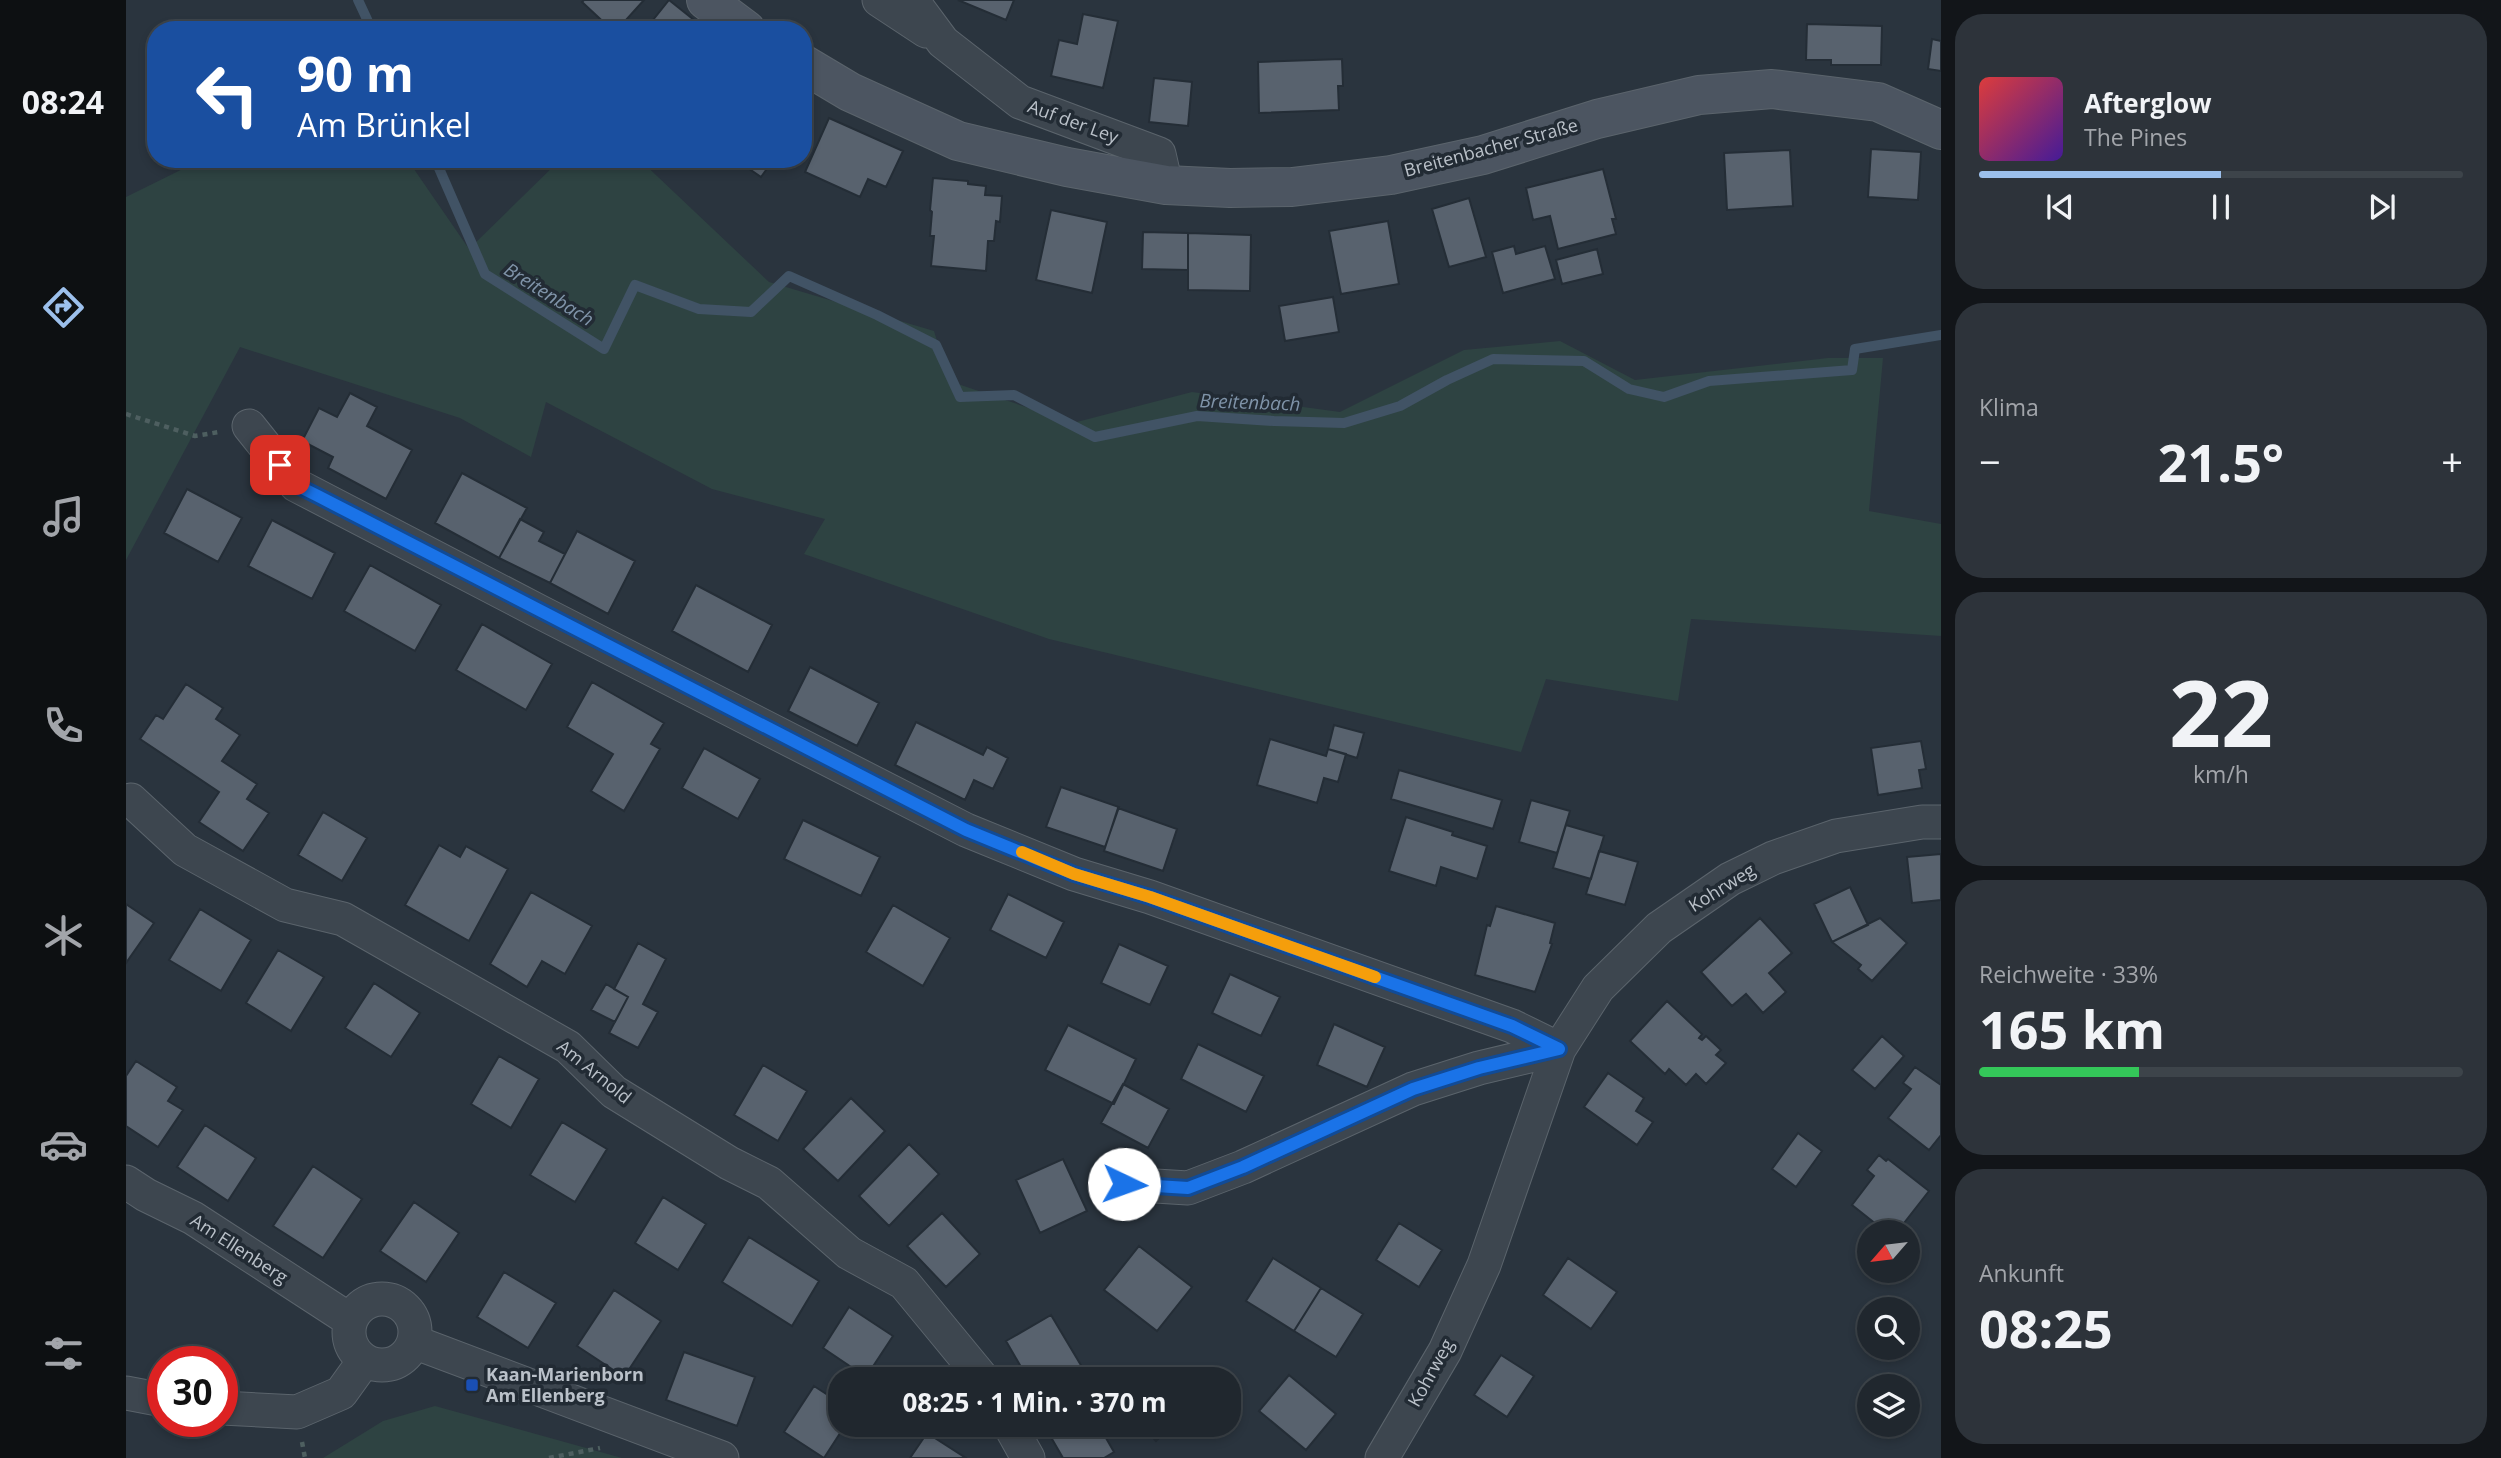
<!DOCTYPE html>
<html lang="de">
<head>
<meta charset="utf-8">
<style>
	body { margin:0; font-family:"Open Sans",sans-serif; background:#2d333a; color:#f1f3f6; height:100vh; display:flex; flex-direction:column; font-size:26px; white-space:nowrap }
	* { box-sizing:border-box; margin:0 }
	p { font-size:23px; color:#a2a5aa }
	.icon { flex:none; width:38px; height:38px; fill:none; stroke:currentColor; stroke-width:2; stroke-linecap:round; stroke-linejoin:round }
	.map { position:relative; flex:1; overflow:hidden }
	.sheet { display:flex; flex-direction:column; gap:14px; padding:14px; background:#121519; width:560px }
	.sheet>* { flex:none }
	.banner { position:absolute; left:21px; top:21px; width:665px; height:147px; border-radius:28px; box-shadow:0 4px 10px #0003,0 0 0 2px #3d444a; background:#1a4fa0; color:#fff; overflow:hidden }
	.needle { width:46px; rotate:242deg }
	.fabs { position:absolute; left:1731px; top:1220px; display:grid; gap:14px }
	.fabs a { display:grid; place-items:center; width:63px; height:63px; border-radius:50%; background:#20272e; box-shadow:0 4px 10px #0003,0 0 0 2px #3d444a; font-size:35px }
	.speed { position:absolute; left:21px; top:1346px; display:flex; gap:14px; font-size:35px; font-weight:700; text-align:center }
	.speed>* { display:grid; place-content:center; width:91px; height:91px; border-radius:50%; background:#20272e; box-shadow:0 4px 10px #0003,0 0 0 2px #3d444a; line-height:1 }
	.speed .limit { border:10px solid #d22; background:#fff; color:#111 }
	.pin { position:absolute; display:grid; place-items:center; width:60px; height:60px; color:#fff; margin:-30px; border-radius:14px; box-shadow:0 4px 10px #0006 }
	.me { position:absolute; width:77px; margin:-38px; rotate:93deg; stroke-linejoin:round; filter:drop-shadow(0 0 5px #0008) }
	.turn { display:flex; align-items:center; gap:24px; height:147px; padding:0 35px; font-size:32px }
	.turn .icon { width:91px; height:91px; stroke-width:2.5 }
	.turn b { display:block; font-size:49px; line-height:60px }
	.big { font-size:52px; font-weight:700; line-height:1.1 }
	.sheet .card { flex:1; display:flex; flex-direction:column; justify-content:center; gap:10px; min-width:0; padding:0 24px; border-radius:28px; background:#2d333a }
	.sheet .dial { align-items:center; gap:0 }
	.dial b { font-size:91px; line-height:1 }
	.song { display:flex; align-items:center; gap:21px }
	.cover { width:84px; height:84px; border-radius:10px; background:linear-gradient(135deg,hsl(0 70% 55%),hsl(260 70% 35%)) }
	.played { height:7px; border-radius:4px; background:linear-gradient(90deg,#9cc0ec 50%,#3d444a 50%) }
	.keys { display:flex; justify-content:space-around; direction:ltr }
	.heat { display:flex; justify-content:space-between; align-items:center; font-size:38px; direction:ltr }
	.charge { height:10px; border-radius:5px; background:linear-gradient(90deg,#34c759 33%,#3d444a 0) }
	.trip { position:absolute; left:702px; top:1367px; width:413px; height:70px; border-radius:28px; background:#20272e; box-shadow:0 4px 10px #0003,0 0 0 2px #3d444a; font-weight:700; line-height:70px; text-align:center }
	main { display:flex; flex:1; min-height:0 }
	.menu { display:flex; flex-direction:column; width:126px; justify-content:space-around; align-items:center; background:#0d1012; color:#a2a5aa }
	.menu .icon { width:49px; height:49px }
	.menu .selected { color:#9cc0ec }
	.menu b { font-size:32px; color:#f1f3f6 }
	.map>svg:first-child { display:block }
	.green { fill:#2e4342 }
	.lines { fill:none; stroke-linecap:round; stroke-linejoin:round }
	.stream { stroke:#415365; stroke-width:10 }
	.building { fill:#58626e; stroke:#242d36; stroke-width:2 }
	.street-casing { stroke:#5b646c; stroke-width:35 }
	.secondary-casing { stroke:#5b646c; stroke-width:40 }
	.path { stroke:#4e5f60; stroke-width:4.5; stroke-dasharray:5 5; stroke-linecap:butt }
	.street { stroke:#3d464f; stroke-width:33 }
	.secondary { stroke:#4c5561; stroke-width:38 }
	.route-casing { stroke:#114b97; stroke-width:18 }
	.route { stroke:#1a73e8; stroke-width:12 }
	.slow { stroke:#f59e0b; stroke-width:12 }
	.transit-dot { fill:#1a4fb4; stroke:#222b34; stroke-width:2.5 }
	.labels { text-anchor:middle; stroke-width:7; stroke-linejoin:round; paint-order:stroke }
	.street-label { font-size:18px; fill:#bac1c9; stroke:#222b34 }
	.poi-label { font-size:18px; font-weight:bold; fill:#bac1c9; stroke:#222b34; text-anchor:start }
	.water-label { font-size:19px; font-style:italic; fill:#7f93a8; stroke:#222b34 }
</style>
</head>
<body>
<main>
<nav class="menu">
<b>08:24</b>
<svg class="icon selected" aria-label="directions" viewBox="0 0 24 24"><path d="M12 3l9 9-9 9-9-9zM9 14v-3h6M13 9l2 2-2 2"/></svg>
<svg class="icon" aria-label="music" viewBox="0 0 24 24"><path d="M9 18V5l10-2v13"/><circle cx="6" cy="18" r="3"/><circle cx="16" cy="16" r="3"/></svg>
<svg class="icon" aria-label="phone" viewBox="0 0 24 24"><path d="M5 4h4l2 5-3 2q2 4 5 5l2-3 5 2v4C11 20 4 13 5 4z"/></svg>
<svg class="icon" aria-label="climate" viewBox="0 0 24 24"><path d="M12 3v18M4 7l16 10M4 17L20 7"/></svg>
<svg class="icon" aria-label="car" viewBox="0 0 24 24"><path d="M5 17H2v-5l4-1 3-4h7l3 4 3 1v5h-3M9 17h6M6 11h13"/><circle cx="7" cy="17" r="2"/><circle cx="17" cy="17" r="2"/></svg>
<svg class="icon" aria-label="filters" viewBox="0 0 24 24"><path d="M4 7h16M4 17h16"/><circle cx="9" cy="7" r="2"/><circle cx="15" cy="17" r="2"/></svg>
</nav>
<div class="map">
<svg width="1815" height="1458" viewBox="0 0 1815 1458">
	<rect width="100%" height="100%" fill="#2a343e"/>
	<!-- green -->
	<path class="green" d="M77 159H281L343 249 435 159H513L643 282 808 331 823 381 947 423 1066 392 1214 412 1338 350 1434 341 1509 380 1702 358H1757L1743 511 1815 524V636L1565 619 1552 701 1420 679 1395 752 923 639 678 554 699 519 586 489 420 402 405 457 334 418 114 347 0 560V197Z
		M309 1406 496 1458H197L257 1421Z"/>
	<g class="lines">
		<!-- stream -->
		<path class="stream" d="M232 0 246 30
			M309 159 359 274 478 349 509 285 573 309 625 312 663 276 751 315 810 345 834 397 888 395 969 437 1071 416 1148 421 1218 423 1274 406 1321 380 1367 359 1458 361 1503 389 1538 397 1583 381 1726 370 1729 349 1815 335"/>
	</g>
	<!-- building -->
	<path class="building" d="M458 0H518L491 30H486L456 2Z
		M543 0 578 28 577 30H519Z
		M832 0H888L880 20Z
		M957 14 992 21 977 88 925 76 933 40 951 44Z
		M1681 24 1756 26 1755 65H1705V60H1680Z
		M1806 39 1815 41V71L1802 69Z
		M1216 59 1217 86H1212L1213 110 1133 113 1132 62Z
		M1028 78 1066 82 1062 126 1023 122Z
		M703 118 777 151 760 187 742 179 734 197 679 172Z
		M1745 149 1795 152 1792 200 1742 197Z
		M1664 150 1667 206 1601 210 1598 153Z
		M609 159H648L635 177Z
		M1477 169 1490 219H1486L1490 234 1432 249 1424 216 1407 220 1400 188Z
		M807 178 842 181V184L860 186 859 195 876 196 874 222 870 221 868 241H862L860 271 805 266 808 236H804L806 212 804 210Z
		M1343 198 1360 257 1323 267 1306 209Z
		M925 210 981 222 966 293 910 280Z
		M1262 221 1273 284 1215 294 1203 231Z
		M1017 232 1062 233V270L1016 269Z
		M1062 233 1125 235 1124 291 1062 290Z
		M1388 246 1390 254 1419 246 1429 279 1377 293 1366 252Z
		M1471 249 1477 274 1436 284 1430 260Z
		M1207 297 1213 332 1159 341 1153 306Z
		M224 393 251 407 241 426 286 450 260 499 202 468 207 457 176 441 193 408 211 417Z
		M336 473 401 508 373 558 309 523Z
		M61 489 116 518 92 562 38 533Z
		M394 519 418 532 413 541 439 554 424 583 373 558Z
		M146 520 209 553 186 599 122 566Z
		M451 531 509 561 482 614 424 583Z
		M244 565 315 605 289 651 218 611Z
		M570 585 646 625 622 672 546 631Z
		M356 624 426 664 400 710 330 670Z
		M684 667 753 703 731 746 662 711Z
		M466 682 538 723 525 744 534 749 498 811 465 791 487 754 441 727Z
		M60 684 97 708 90 719 114 735 96 761 131 784 121 799 143 813 117 851 73 822 93 792 14 739 30 715 37 719Z
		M790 722 857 755 861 747 882 758 867 789 848 780 839 800 769 765Z
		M1208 725 1238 733 1231 758 1202 749Z
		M1144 739 1200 756 1202 749 1220 754 1212 782 1198 778 1191 803 1131 785Z
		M1795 741 1800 769 1793 770 1796 788 1752 795 1745 748Z
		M578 748 634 779 612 819 556 788Z
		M1273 770 1376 800 1367 829 1265 799Z
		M935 787 993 807 979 847 920 827Z
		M1405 800 1444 811 1431 853 1393 842Z
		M992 808 1051 829 1037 871 978 851Z
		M197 812 241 838 216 881 172 855Z
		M1280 817 1327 832 1326 835 1361 846 1351 879 1315 867 1310 886 1263 871Z
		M677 820 754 857 735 896 658 859Z
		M1440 825 1478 836 1465 879 1427 868Z
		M313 845 334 857 340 846 382 869 343 941 279 905Z
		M1473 851 1512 862 1499 905 1460 894Z
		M1815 854V900L1786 903 1781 857Z
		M1724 887 1742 925 1706 942 1688 904Z
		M405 892 466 926 439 974 416 961 401 987 364 964Z
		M882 894 938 922 920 958 864 930Z
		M0 904 28 923 0 963Z
		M767 905 824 938 797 986 740 952Z
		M1370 906 1429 923 1424 943 1426 944 1409 992 1349 975 1361 925 1364 926Z
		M74 909 125 940 95 991 43 960Z
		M1634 918 1666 953 1643 973 1660 992 1637 1013 1620 994 1606 1006 1575 972Z
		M1754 918 1781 943 1746 981 1732 969 1735 965 1706 942Z
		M512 943 540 959 517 1004 532 1012 512 1048 483 1033 502 997 488 989Z
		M993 944 1042 966 1024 1005 975 983Z
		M152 950 198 977 165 1031 120 1003Z
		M1104 974 1154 997 1135 1036 1086 1013Z
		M248 983 294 1013 265 1057 219 1028Z
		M480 984 502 997 489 1022 465 1010Z
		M1541 1001 1576 1034 1573 1038 1576 1040 1580 1036 1595 1050 1590 1055 1600 1063 1580 1084 1570 1074 1560 1085 1543 1069 1539 1074 1504 1041Z
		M1208 1024 1259 1047 1241 1087 1191 1065Z
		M942 1025 1010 1059 988 1104 919 1070Z
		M1756 1036 1778 1056 1749 1089 1726 1070Z
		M1072 1044 1138 1076 1120 1112 1055 1079Z
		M373 1056 413 1079 385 1128 345 1104Z
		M10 1061 51 1087 42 1101 57 1110 32 1147 0 1126V1076Z
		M637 1065 681 1091 652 1141 608 1115Z
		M1789 1067 1815 1085V1135L1803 1150 1762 1118 1785 1089 1777 1083Z
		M1482 1073 1518 1098 1510 1111 1527 1122 1511 1145 1458 1107Z
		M997 1084 1043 1109 1022 1148 975 1123Z
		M725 1098 759 1131 712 1181 677 1149Z
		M436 1122 481 1149 449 1202 404 1175Z
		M79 1125 130 1158 102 1201 51 1167Z
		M1672 1133 1696 1151 1670 1187 1646 1169Z
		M783 1144 813 1174 763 1226 733 1196Z
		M1753 1155 1760 1161 1762 1159 1803 1191 1771 1232H1760L1726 1205 1748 1176 1741 1170Z
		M937 1159 961 1211 914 1233 890 1180Z
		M187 1166 236 1199 197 1258 147 1226Z
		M537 1197 580 1224 552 1270 509 1243Z
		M288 1202 333 1233 300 1282 254 1251Z
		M816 1213 854 1254 820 1287 781 1246Z
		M1273 1223 1316 1250 1293 1287 1250 1260Z
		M623 1237 693 1281 666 1326 596 1282Z
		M1013 1246 1066 1287 1031 1331 978 1290Z
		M1147 1258 1195 1288 1168 1331 1120 1301Z
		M1442 1258 1491 1292 1465 1329 1417 1295Z
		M378 1272 430 1303 402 1348 351 1317Z
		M1195 1288 1237 1314 1210 1357 1168 1331Z
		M488 1290 535 1321 498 1377 451 1346Z
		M723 1307 767 1336 740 1377 697 1348Z
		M925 1315 956 1367 936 1379H902L880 1341Z
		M558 1352 629 1377 611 1426 540 1400Z
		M1375 1355 1408 1376 1381 1417 1348 1395Z
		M1028 1370 1036 1379H1019Z
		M1163 1375 1210 1414 1180 1450 1133 1411Z
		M688 1386 714 1403V1424H720L698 1458 658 1432Z
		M923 1424H972L988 1452 978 1458H937L919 1427Z
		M1015 1424H1047L1030 1441Z
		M801 1433 840 1458H784Z"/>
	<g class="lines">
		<defs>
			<path id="street" d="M753 0 800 31
				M786 0 817 42 894 102 1033 154 1040 185
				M123 426 170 485 414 612 840 830 948 874 1024 897 1386 1026 1433 1049
				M5 800 59 850 159 905 217 919 442 1047 488 1092 603 1163 643 1183 723 1253 778 1283 857 1379
				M0 1182 20 1195 67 1218 224 1320
				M997 1184 1062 1188 1117 1167 1287 1089 1353 1068 1433 1049
				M223 1332a33 33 0 1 1 66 0a33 33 0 1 1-66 0Z
				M288 1342 596 1458
				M0 1393 37 1400
				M96 1408 171 1412 215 1393 238 1361
				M883 1424 902 1458
				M1256 1458 1319 1351 1358 1265 1433 1049 1472 988 1533 928 1604 879 1647 858 1710 836 1796 822H1815"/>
			<path id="secondary" d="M580 0 620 30
				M677 64 724 92 832 141 941 167 1040 185 1104 188 1166 187 1265 175 1357 155 1471 119 1573 95 1646 89 1752 102 1815 130"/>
		</defs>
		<!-- street casing -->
		<use href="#street" class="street-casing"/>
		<!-- secondary casing -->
		<use href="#secondary" class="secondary-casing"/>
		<!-- path -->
		<path class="path" d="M0 414 69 436 93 432
			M176 1442 179 1458
			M423 1458 474 1448"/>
		<!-- street -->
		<use href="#street" class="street"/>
		<!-- secondary -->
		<use href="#secondary" class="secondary"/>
	</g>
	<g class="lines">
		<defs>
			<path id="route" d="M154 465 170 485 192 496 840 830 948 874 1024 897 1386 1026 1433 1049 1353 1068 1287 1089 1117 1167 1062 1188 998 1184"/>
		</defs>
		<!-- route casing -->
		<use href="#route" class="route-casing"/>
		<!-- route -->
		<use href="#route" class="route"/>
		<!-- slow -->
		<path class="slow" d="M896 852 948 874 1024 897 1249 977"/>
	</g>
	<!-- markers -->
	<rect class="transit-dot" x="339" y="1378" width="14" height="14" rx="3.5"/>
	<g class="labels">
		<!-- street labels -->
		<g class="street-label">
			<text transform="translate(947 122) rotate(20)" y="6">Auf der Ley</text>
			<text transform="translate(1365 148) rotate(-15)" y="6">Breitenbacher Straße</text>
			<text transform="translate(1596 888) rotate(-32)" y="6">Kohrweg</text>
			<text transform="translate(468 1072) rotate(39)" y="6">Am Arnold</text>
			<text transform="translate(113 1249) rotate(33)" y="6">Am Ellenberg</text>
			<text transform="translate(1305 1373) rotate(-61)" y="6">Kohrweg</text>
		</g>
		<!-- poi labels -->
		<g class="poi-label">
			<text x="360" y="1381">Kaan-Marienborn<tspan x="360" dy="21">Am Ellenberg</tspan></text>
		</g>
		<!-- water labels -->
		<g class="water-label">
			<text transform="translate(423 294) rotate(32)" y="7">Breitenbach</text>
			<text transform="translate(1124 402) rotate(2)" y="7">Breitenbach</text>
		</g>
	</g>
</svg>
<div class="fabs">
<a><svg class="needle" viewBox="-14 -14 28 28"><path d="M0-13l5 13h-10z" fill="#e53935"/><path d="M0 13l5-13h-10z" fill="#a2a5aa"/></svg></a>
<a><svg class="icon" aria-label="search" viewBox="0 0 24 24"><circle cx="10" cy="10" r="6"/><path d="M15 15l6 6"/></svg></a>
<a><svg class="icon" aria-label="layers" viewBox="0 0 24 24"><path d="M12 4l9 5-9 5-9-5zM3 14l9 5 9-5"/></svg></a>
</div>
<div class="speed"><div class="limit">30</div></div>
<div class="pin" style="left:154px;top:465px;background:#d93025"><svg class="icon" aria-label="arrive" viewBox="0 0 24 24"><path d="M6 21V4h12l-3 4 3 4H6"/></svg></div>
<svg class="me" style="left:998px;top:1184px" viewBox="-20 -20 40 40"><circle r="19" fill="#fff"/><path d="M0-13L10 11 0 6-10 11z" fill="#1a73e8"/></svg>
<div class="trip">08:25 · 1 Min. · 370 m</div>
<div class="banner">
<div class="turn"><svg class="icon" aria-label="left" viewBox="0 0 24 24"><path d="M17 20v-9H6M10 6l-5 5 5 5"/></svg><div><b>90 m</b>Am Brünkel</div></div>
</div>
</div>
<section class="sheet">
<div class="card">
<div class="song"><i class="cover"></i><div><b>Afterglow</b><p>The Pines</p></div></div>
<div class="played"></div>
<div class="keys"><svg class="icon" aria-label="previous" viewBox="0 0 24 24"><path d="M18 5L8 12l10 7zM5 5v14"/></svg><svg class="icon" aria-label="pause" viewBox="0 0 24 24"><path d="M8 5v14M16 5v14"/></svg><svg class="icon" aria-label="next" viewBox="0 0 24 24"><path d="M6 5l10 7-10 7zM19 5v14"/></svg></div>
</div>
<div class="card"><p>Klima</p>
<div class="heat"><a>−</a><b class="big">21.5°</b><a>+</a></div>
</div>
<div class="card dial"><b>22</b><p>km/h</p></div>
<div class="card"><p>Reichweite · 33%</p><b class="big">165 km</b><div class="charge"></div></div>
<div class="card"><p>Ankunft</p><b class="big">08:25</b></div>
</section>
</main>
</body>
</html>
